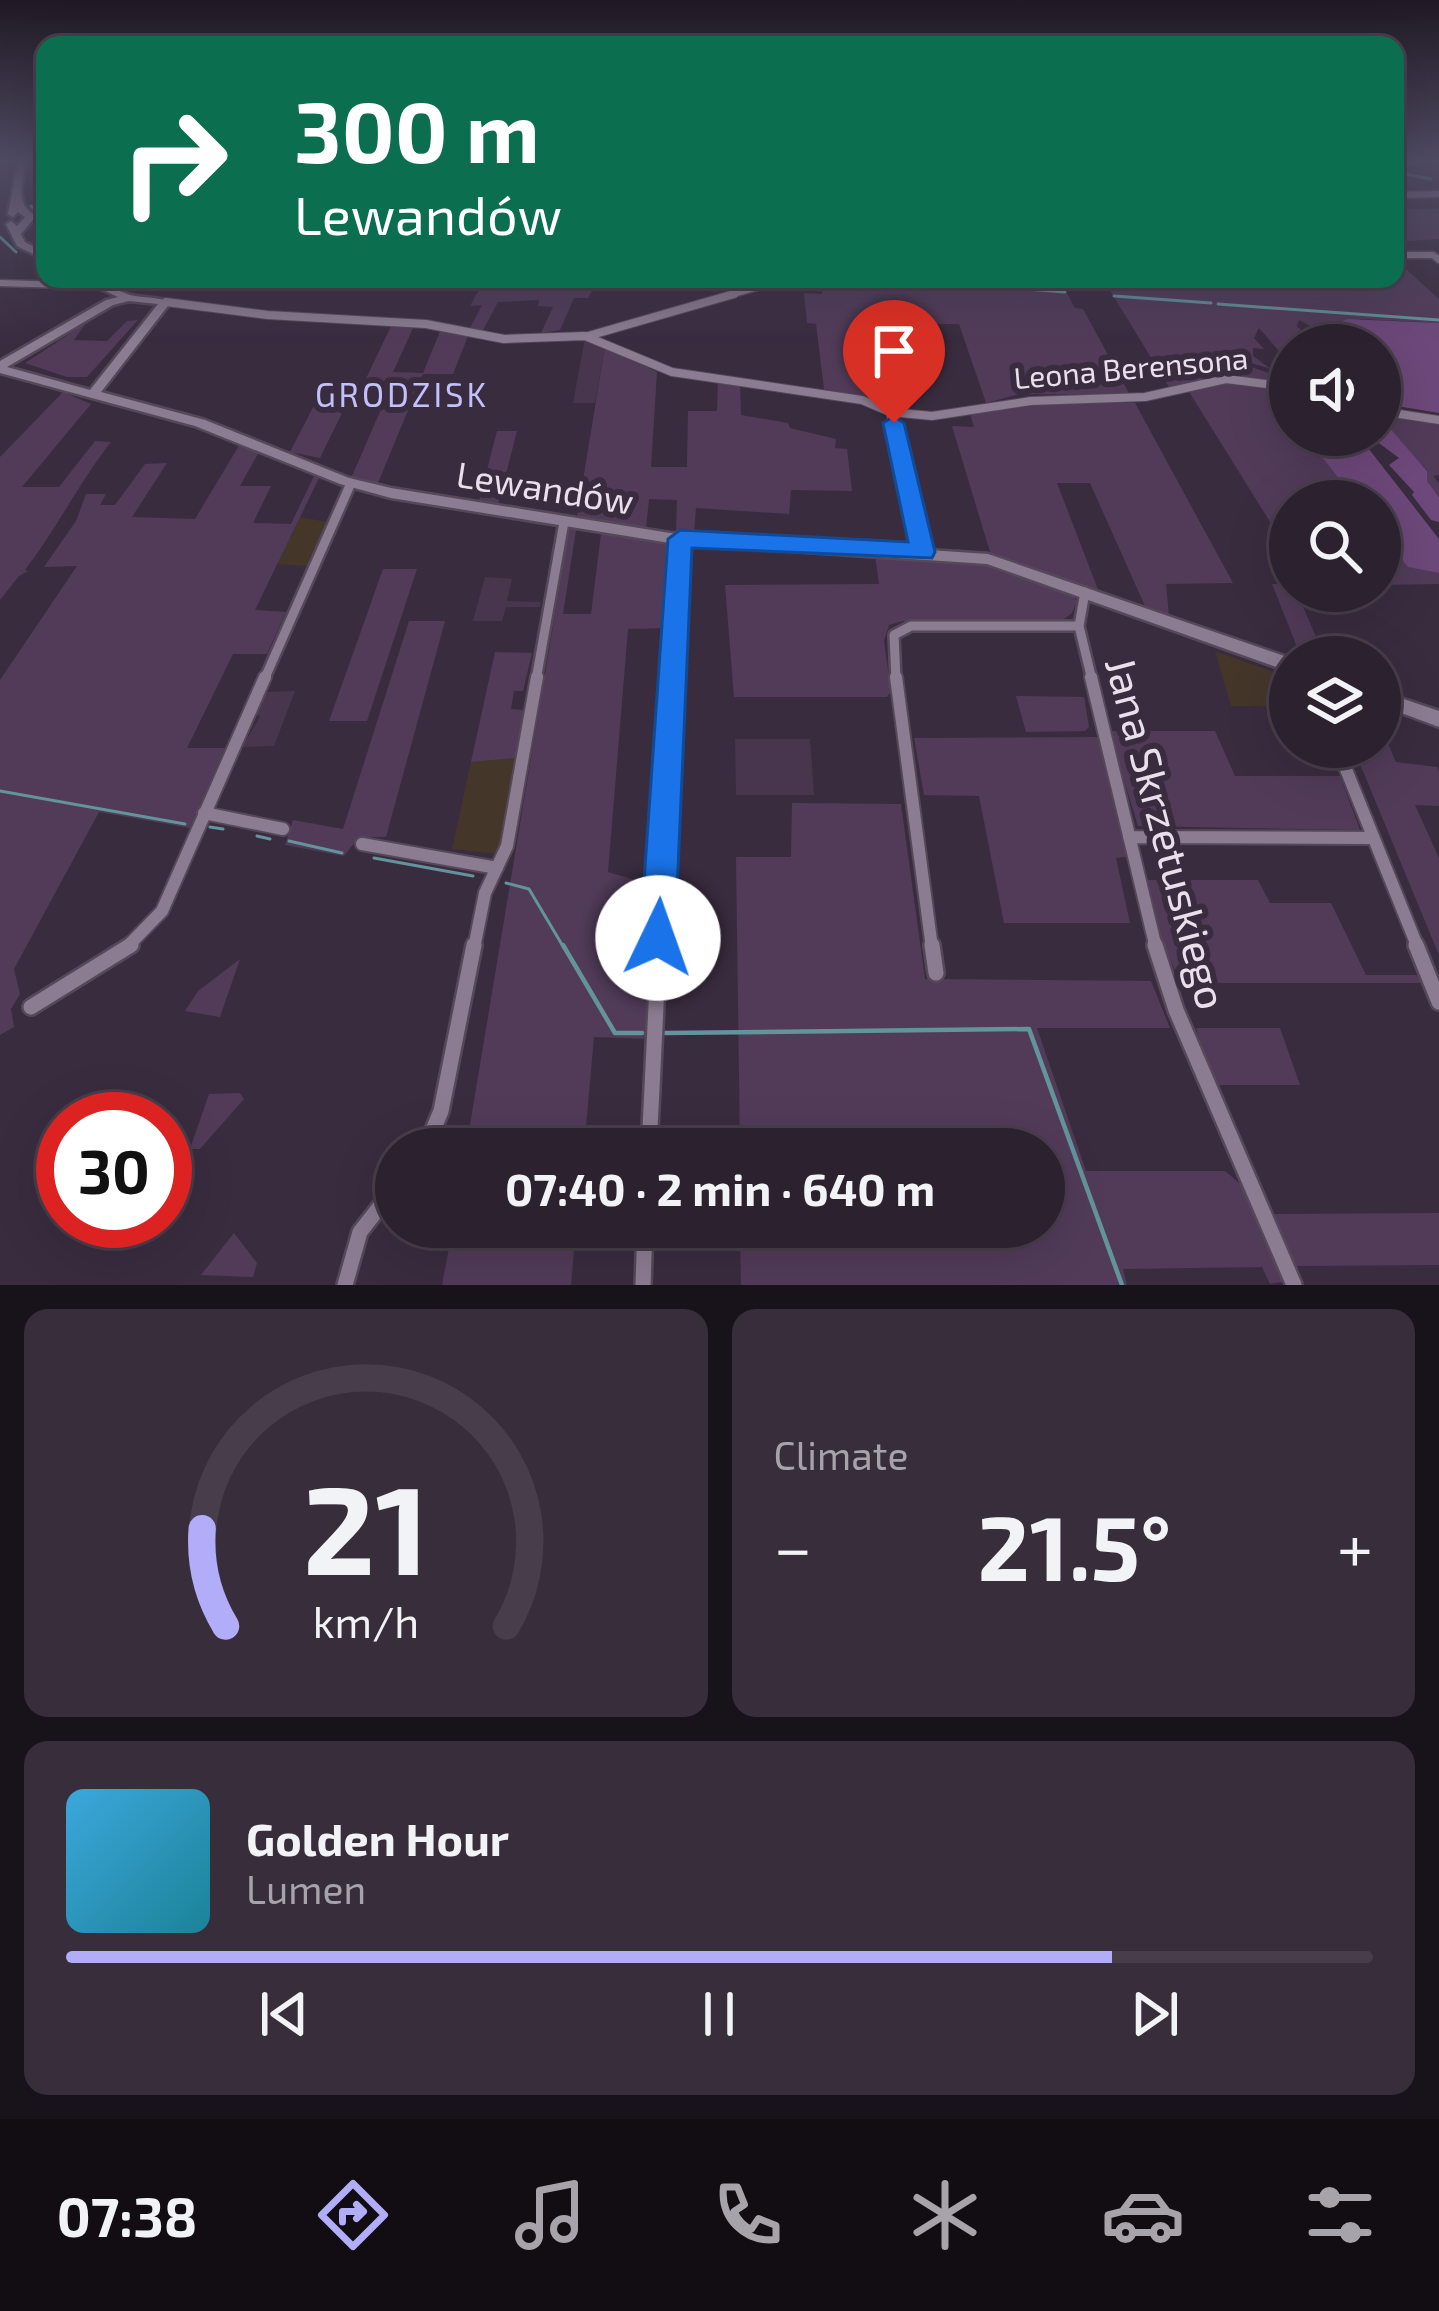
<!DOCTYPE html>
<html lang="en">
<head>
<meta charset="utf-8">
<style>
	body { margin:0; font-family:"Exo 2",sans-serif; background:#382e3b; color:#f1f3f6; height:100vh; display:flex; flex-direction:column; font-size:45px; white-space:nowrap }
	* { box-sizing:border-box; margin:0 }
	p { font-size:39px; color:#a6a3aa }
	.icon { flex:none; width:66px; height:66px; fill:none; stroke:currentColor; stroke-width:2; stroke-linecap:round; stroke-linejoin:round }
	.map { position:relative; height:1285px; overflow:hidden }
	.sheet { display:flex; flex-direction:column; gap:24px; padding:24px; background:#18121a; flex:1 }
	.sheet>* { flex:none }
	.guide { position:absolute; left:36px; top:36px; width:1368px; height:252px; border-radius:24px; box-shadow:0 12px 48px #0002,0 0 0 3px #483e4b; background:#0b6e4f; color:#fff; overflow:hidden }
	.controls { position:absolute; left:1269px; top:324px; display:grid; gap:24px }
	.controls a { display:grid; place-items:center; width:132px; height:132px; border-radius:50%; background:#2c212f; box-shadow:0 12px 48px #0002,0 0 0 3px #483e4b; font-size:60px }
	.speed { position:absolute; left:36px; top:1092px; display:flex; gap:24px; font-size:60px; font-weight:700; text-align:center }
	.speed>* { display:grid; place-content:center; width:156px; height:156px; border-radius:50%; background:#2c212f; box-shadow:0 12px 48px #0002,0 0 0 3px #483e4b; line-height:1 }
	.speed .limit { border:18px solid #d22; background:#fff; color:#111 }
	.pin { position:absolute; display:grid; place-items:center; width:102px; height:102px; color:#fff; margin:-123px -51px; border-radius:50% 50% 50% 0; rotate:-45deg; box-shadow:0 0 12px #0007 }
	.pin .icon { rotate:45deg }
	.me { position:absolute; width:132px; margin:-66px; rotate:3deg; stroke-linejoin:round; filter:drop-shadow(0 0 9px #0008) }
	.turn { display:flex; align-items:center; gap:42px; height:252px; padding:0 60px; font-size:54px }
	.turn .icon { width:156px; height:156px; stroke-width:2.5 }
	.turn b { display:block; font-size:84px; line-height:102px }
	.big { font-size:90px; font-weight:700; line-height:1.1 }
	.sheet .card { flex:1; display:flex; flex-direction:column; justify-content:center; gap:18px; min-width:0; padding:0 42px; border-radius:24px; background:#382e3b }
	.sheet .dial { align-items:center; gap:0 }
	.dial svg { height:312px; overflow:visible; fill:none; stroke:#483e4b; stroke-width:7; stroke-linecap:round; text-anchor:middle }
	.dial text { fill:#f1f3f6; stroke:none }
	.song { display:flex; align-items:center; gap:36px }
	.cover { width:144px; height:144px; border-radius:18px; background:linear-gradient(135deg,hsl(200 70% 55%),hsl(190 70% 35%)) }
	.played { height:12px; border-radius:6px; background:linear-gradient(90deg,#b2adf9 80%,#483e4b 80%) }
	.keys { display:flex; justify-content:space-around; direction:ltr }
	.heat { display:flex; justify-content:space-between; align-items:center; font-size:66px; direction:ltr }
	.sheet .tiles { flex:1; display:grid; gap:24px; grid-template-columns:1fr 1fr }
	.card:last-child { grid-column:span 2 }
	.trip { position:absolute; left:375px; top:1128px; width:690px; height:120px; border-radius:60px; background:#2c212f; box-shadow:0 12px 48px #0002,0 0 0 3px #483e4b; font-weight:700; line-height:120px; text-align:center }
	.tabs { display:flex; height:192px; justify-content:space-around; align-items:center; background:#120d13; color:#a6a3aa }
	.tabs .icon { width:84px; height:84px }
	.tabs .active { color:#b2adf9 }
	.tabs b { font-size:54px; color:#f1f3f6 }
	.map>svg:first-child { display:block }
	.commercial { fill:#45362a }
	.built { fill:#48364f }
	.green { fill:#513b59 }
	.forest { fill:#6d487a }
	.lines { fill:none; stroke-linecap:round; stroke-linejoin:round }
	.stream-far1 { stroke:#63949b; stroke-width:3 }
	.stream { stroke:#63949b; stroke-width:4.5 }
	.street-far4-casing { stroke:#554959; stroke-width:9 }
	.street-far3-casing { stroke:#554959; stroke-width:10 }
	.street-far2-casing { stroke:#554959; stroke-width:14 }
	.street-far1-casing { stroke:#554959; stroke-width:16 }
	.street-casing { stroke:#554959; stroke-width:20 }
	.secondary-casing { stroke:#554959; stroke-width:5 }
	.street-far4 { stroke:#8c7c92; stroke-width:6 }
	.street-far3 { stroke:#8c7c92; stroke-width:8 }
	.street-far2 { stroke:#8c7c92; stroke-width:9 }
	.street-far1 { stroke:#8c7c92; stroke-width:12 }
	.street { stroke:#8c7c92; stroke-width:15 }
	.secondary { fill:#8c7c92; fill-rule:evenodd }
	.route { fill:#1a73e8; stroke:#114b97; stroke-width:3 }
	.labels { text-anchor:middle; stroke-width:12; stroke-linejoin:round; paint-order:stroke }
	.far-street-label { font-size:30px; fill:#e9e0ec; stroke:#3a2c3f }
	.far-neighbourhood-label { font-size:33px; letter-spacing:3px; fill:#c3c1fa; stroke:#3a2c3f }
	.street-label { font-size:36px; fill:#e9e0ec; stroke:#3a2c3f }
	.near-street-label { font-size:42px; fill:#e9e0ec; stroke:#3a2c3f }
</style>
</head>
<body>
<div class="map">
<svg width="1439" height="1285" viewBox="0 0 1439 1285">
	<rect width="100%" height="100%" fill="#3a2c3f"/>
	<!-- commercial -->
	<path class="commercial" d="M300 517 327 522 307 566 277 564Z
		M1215 651 1290 678V706H1231Z
		M517 758 498 854 452 849 471 762Z"/>
	<!-- built -->
	<path class="built" d="M585 338 605 346 595 403H573Z
		M485 577 512 579 507 601 541 602 540 607H506L502 621H473Z
		M295 691 274 746 242 747 260 717 256 714 266 692Z
		M735 739H810L814 795H736Z"/>
	<!-- green -->
	<path class="green" d="M1395 199 1407 209H1439V239L1395 242Z
		M1395 259 1439 299V323L1361 319 1325 331 1338 345H1325L1315 329 1299 320 1297 326 1304 333 1299 337 1307 345H1290V364L1259 328 1254 338 1264 349 1253 348V356L1271 369 1251 363V367L1290 380V384L1227 375 1169 387 1103 279H1395Z
		M485 279H598L588 298H574L560 330 541 333 553 307 538 306 539 300 498 302 482 332 470 328 482 305 470 306Z
		M1059 279 1075 308 1083 309 1130 395 1020 394 986 403 959 324H872L890 404 824 389 816 324 807 323 804 293 822 294 823 283 794 280Z
		M138 320 87 377H67L25 363 86 323 74 340 107 341 127 321Z
		M392 324 414 326 393 372 423 373 441 329 468 336 453 374H423L378 483 352 476 389 391 362 387Z
		M605 346 657 372 651 467H687L688 411H717L718 379 740 382 741 415 788 423 790 428 836 439 835 448 847 449 852 491 791 490 789 514 696 508 694 533 676 532 677 500 649 499 646 529 577 517Z
		M327 380H358L320 458 290 452Z
		M1228 381 1264 384 1290 416V435H1305L1356 501H1290V554L1188 390Z
		M63 392 91 404 22 487H59L95 441 111 442C79 483 57 528 25 570L28 571 19 576 0 600V457Z
		M1135 403 1233 583 1166 584 1169 615 1145 606 1090 483H1057L1099 592 1014 562 953 549 990 552 952 426 974 427 970 414 1056 403Z
		M1380 413 1439 422V475L1433 476 1439 483V497L1427 481V470L1388 431Z
		M497 431H517L498 505 479 501Z
		M240 444 259 452 240 486H271L253 523 291 524 314 476 319 478 255 610 286 612 267 654H233L187 748H225L190 828 99 812 14 969 20 994 11 1009 14 1027 0 1035V680L77 566 44 567 76 521 86 494H106L100 505H115L145 464 167 463 132 517 195 519Z
		M569 530H576L563 614H591L601 534 677 543 672 556 667 628 628 629 608 872 649 884 654 881 649 1039 594 1037 584 1149H466Z
		M1380 531 1408 566 1439 573V584L1380 585Z
		M875 555 1002 567 1070 593 1077 601 1072 613 1060 622 903 621 889 625 884 641 891 691 887 697H734L725 585 879 584Z
		M383 569H417L367 721H329Z
		M1272 584H1290V591H1296L1325 657H1301Z
		M409 621H445L386 837H359L344 856 285 845 293 820 343 829Z
		M495 652 532 653 523 691H514L511 709 525 710 517 758 471 762Z
		M1016 696 1084 697 1089 727 1085 731 1026 732Z
		M1380 725 1396 762 1437 767 1439 772V806L1415 805 1439 858V955L1353 747H1380Z
		M1109 731H1215L1235 776H1340L1360 830 1138 826Z
		M1101 737 1126 857 1116 858 1130 923H1004L979 796 924 795 914 738Z
		M792 803 901 804 925 979 1151 981 1170 1028H1037L1086 1171H1225L1245 1188 1283 1282 1270 1284 1262 1267 1123 1269 1127 1285H741L740 1227H1044V1149H740L736 857H791Z
		M1146 880H1258L1270 903H1331L1366 975H1417L1421 983H1180L1155 922Z
		M240 959 220 1017 185 1011 198 991Z
		M1196 1028H1280L1300 1085H1213Z
		M240 1093 244 1099 200 1149H190L209 1094Z
		M1439 1213V1265L1295 1266 1274 1214Z
		M453 1227H576L571 1285H442Z
		M234 1233 257 1263 253 1277 201 1275Z"/>
	<!-- forest -->
	<path class="forest" d="M1347 319 1439 323V413L1391 405 1380 393V345H1338L1324 330Z
		M1380 417 1427 471V481L1439 497V522L1431 520 1412 495 1414 492 1389 465 1399 458 1368 435H1380Z
		M1305 435H1358L1439 539V573L1408 567 1380 531V501H1356Z"/>
	<g class="lines">
		<!-- stream-far1 -->
		<path class="stream-far1" d="M1395 172 1431 179
			M28 226 41 215 31 206
			M0 237 16 252
			M894 279 1065 292
			M1114 296 1211 303
			M1218 304 1439 320
			M0 791 185 824
			M210 827 223 829
			M257 836 270 839
			M289 841 342 853
			M374 858 473 876
			M506 883 529 889 564 948"/>
		<!-- stream -->
		<path class="stream" d="M563 945 615 1033H642
			M665 1033 1029 1029 1122 1285"/>
		<defs>
			<path id="street-far4" d="M1395 161H1439
				M1396 195 1439 194
				M1395 255H1433L1439 260
				M0 283 65 285 83 279
				M723 297 785 279"/>
			<path id="street-far3" d="M166 302 268 315 426 324 504 339 585 336 672 372 862 400 890 412 932 416 1031 401 1145 397 1226 379 1290 387
				M588 336 734 294
				M1380 411 1439 420
				M890 412 903 466"/>
			<path id="street-far2" d="M902 463 923 552
				M1085 592 1079 626 1092 680
				M264 680 351 483
				M536 680 564 522
				M673 680 680 539
				M896 680 894 635 911 626H1079"/>
			<path id="street-far1" d="M896 677 932 948
				M1091 677 1156 948
				M1337 747 1418 948
				M204 813 283 829
				M1129 837 1373 838
				M362 844 497 868
				M126 948 162 911 265 677
				M474 948 485 893 507 846 537 677
				M659 948 673 677"/>
			<path id="street" d="M932 945 936 973
				M1155 945 1176 1010 1294 1285
				M1416 945 1439 1002
				M31 1007 131 945
				M425 1149 441 1111 474 945
				M649 1149 659 945
				M345 1285 360 1232 396 1186
				M643 1285 645 1227"/>
			<path id="secondary" d="M18 161H26C23 183 14 204 36 216L21 234 25 242 45 253V260L17 246 6 224 11 221 17 226 25 217 18 212 13 217 8 214Z
				M80 279C99 279 112 289 130 295 144 298 159 297 171 302L101 392 205 420 349 478 391 488 670 533 988 554 1290 658V672L987 564 670 543 391 498 340 484 195 426 0 373V361L106 300 118 297ZM129 301 158 304 90 390 7 367 113 305Z
				M1380 691 1439 711V727L1380 705Z"/>
		</defs>
		<!-- street-far4 casing -->
		<use href="#street-far4" class="street-far4-casing"/>
		<!-- street-far3 casing -->
		<use href="#street-far3" class="street-far3-casing"/>
		<!-- street-far2 casing -->
		<use href="#street-far2" class="street-far2-casing"/>
		<!-- street-far1 casing -->
		<use href="#street-far1" class="street-far1-casing"/>
		<!-- street casing -->
		<use href="#street" class="street-casing"/>
		<!-- secondary casing -->
		<use href="#secondary" class="secondary-casing"/>
		<!-- street-far4 -->
		<use href="#street-far4" class="street-far4"/>
		<!-- street-far3 -->
		<use href="#street-far3" class="street-far3"/>
		<!-- street-far2 -->
		<use href="#street-far2" class="street-far2"/>
		<!-- street-far1 -->
		<use href="#street-far1" class="street-far1"/>
		<!-- street -->
		<use href="#street" class="street"/>
		<!-- secondary -->
		<use href="#secondary" class="secondary"/>
	</g>
	<!-- sky -->
	<linearGradient id="sky" x2="0" y2="1"><stop stop-color="#201823"/><stop offset="0.47" stop-color="#4f4b63"/><stop offset="1" stop-color="#4f4b63" stop-opacity="0"/></linearGradient>
	<rect width="1439" height="341" fill="url(#sky)"/>
	<!-- route -->
	<path class="route" d="M894 416 904 423 935 552 932 558 692 548 675 938 670 950 658 955 645 950 640 938 668 539 680 530 908 542 883 423Z"/>
	<g class="labels">
		<!-- far-street labels -->
		<g class="far-street-label">
			<text transform="translate(1131 369) rotate(-5)" y="10">Leona Berensona</text>
		</g>
		<!-- far-neighbourhood labels -->
		<g class="far-neighbourhood-label">
			<text x="402" y="407">GRODZISK</text>
		</g>
		<!-- street labels -->
		<g class="street-label">
			<text transform="translate(545 488) rotate(9)" y="13">Lewandów</text>
		</g>
		<!-- near-street labels -->
		<g class="near-street-label">
			<text transform="translate(1166 833) rotate(75)" y="15">Jana Skrzetuskiego</text>
		</g>
	</g>
</svg>
<div class="controls">
<a><svg class="icon" aria-label="sound" viewBox="0 0 24 24"><path d="M4 9h4l5-4v14l-5-4H4zM17 9q2 3 0 6"/></svg></a>
<a><svg class="icon" aria-label="search" viewBox="0 0 24 24"><circle cx="10" cy="10" r="6"/><path d="M15 15l6 6"/></svg></a>
<a><svg class="icon" aria-label="layers" viewBox="0 0 24 24"><path d="M12 4l9 5-9 5-9-5zM3 14l9 5 9-5"/></svg></a>
</div>
<div class="speed"><div class="limit">30</div></div>
<div class="pin" style="left:894px;top:423px;background:#d93025"><svg class="icon" aria-label="arrive" viewBox="0 0 24 24"><path d="M6 21V4h12l-3 4 3 4H6"/></svg></div>
<svg class="me" style="left:658px;top:938px" viewBox="-20 -20 40 40"><circle r="19" fill="#fff"/><path d="M0-13L10 11 0 6-10 11z" fill="#1a73e8"/></svg>
<div class="trip">07:40 · 2 min · 640 m</div>
<div class="guide">
<div class="turn"><svg class="icon" aria-label="right" viewBox="0 0 24 24"><path d="M7 20v-9h11M14 6l5 5-5 5"/></svg><div><b>300 m</b>Lewandów</div></div>
</div>
</div>
<section class="sheet">
<div class="tiles">
<div class="card dial"><svg viewBox="0 0 100 80">
<path d="M14 69A42 42 0 1 1 86 69"/>
<path d="M14 69A42 42 0 0 1 8 44" stroke="#b2adf9"/>
<text x="50" y="56" font-size="32" font-weight="700">21</text>
<text x="50" y="72" font-size="11">km/h</text>
</svg></div>
<div class="card"><p>Climate</p>
<div class="heat"><a>−</a><b class="big">21.5°</b><a>+</a></div>
</div>
<div class="card">
<div class="song"><i class="cover"></i><div><b>Golden Hour</b><p>Lumen</p></div></div>
<div class="played"></div>
<div class="keys"><svg class="icon" aria-label="previous" viewBox="0 0 24 24"><path d="M18 5L8 12l10 7zM5 5v14"/></svg><svg class="icon" aria-label="pause" viewBox="0 0 24 24"><path d="M8 5v14M16 5v14"/></svg><svg class="icon" aria-label="next" viewBox="0 0 24 24"><path d="M6 5l10 7-10 7zM19 5v14"/></svg></div>
</div>
</div>
</section>
<nav class="tabs">
<b>07:38</b>
<svg class="icon active" aria-label="directions" viewBox="0 0 24 24"><path d="M12 3l9 9-9 9-9-9zM9 14v-3h6M13 9l2 2-2 2"/></svg>
<svg class="icon" aria-label="music" viewBox="0 0 24 24"><path d="M9 18V5l10-2v13"/><circle cx="6" cy="18" r="3"/><circle cx="16" cy="16" r="3"/></svg>
<svg class="icon" aria-label="phone" viewBox="0 0 24 24"><path d="M5 4h4l2 5-3 2q2 4 5 5l2-3 5 2v4C11 20 4 13 5 4z"/></svg>
<svg class="icon" aria-label="climate" viewBox="0 0 24 24"><path d="M12 3v18M4 7l16 10M4 17L20 7"/></svg>
<svg class="icon" aria-label="car" viewBox="0 0 24 24"><path d="M5 17H2v-5l4-1 3-4h7l3 4 3 1v5h-3M9 17h6M6 11h13"/><circle cx="7" cy="17" r="2"/><circle cx="17" cy="17" r="2"/></svg>
<svg class="icon" aria-label="filters" viewBox="0 0 24 24"><path d="M4 7h16M4 17h16"/><circle cx="9" cy="7" r="2"/><circle cx="15" cy="17" r="2"/></svg>
</nav>
</body>
</html>
